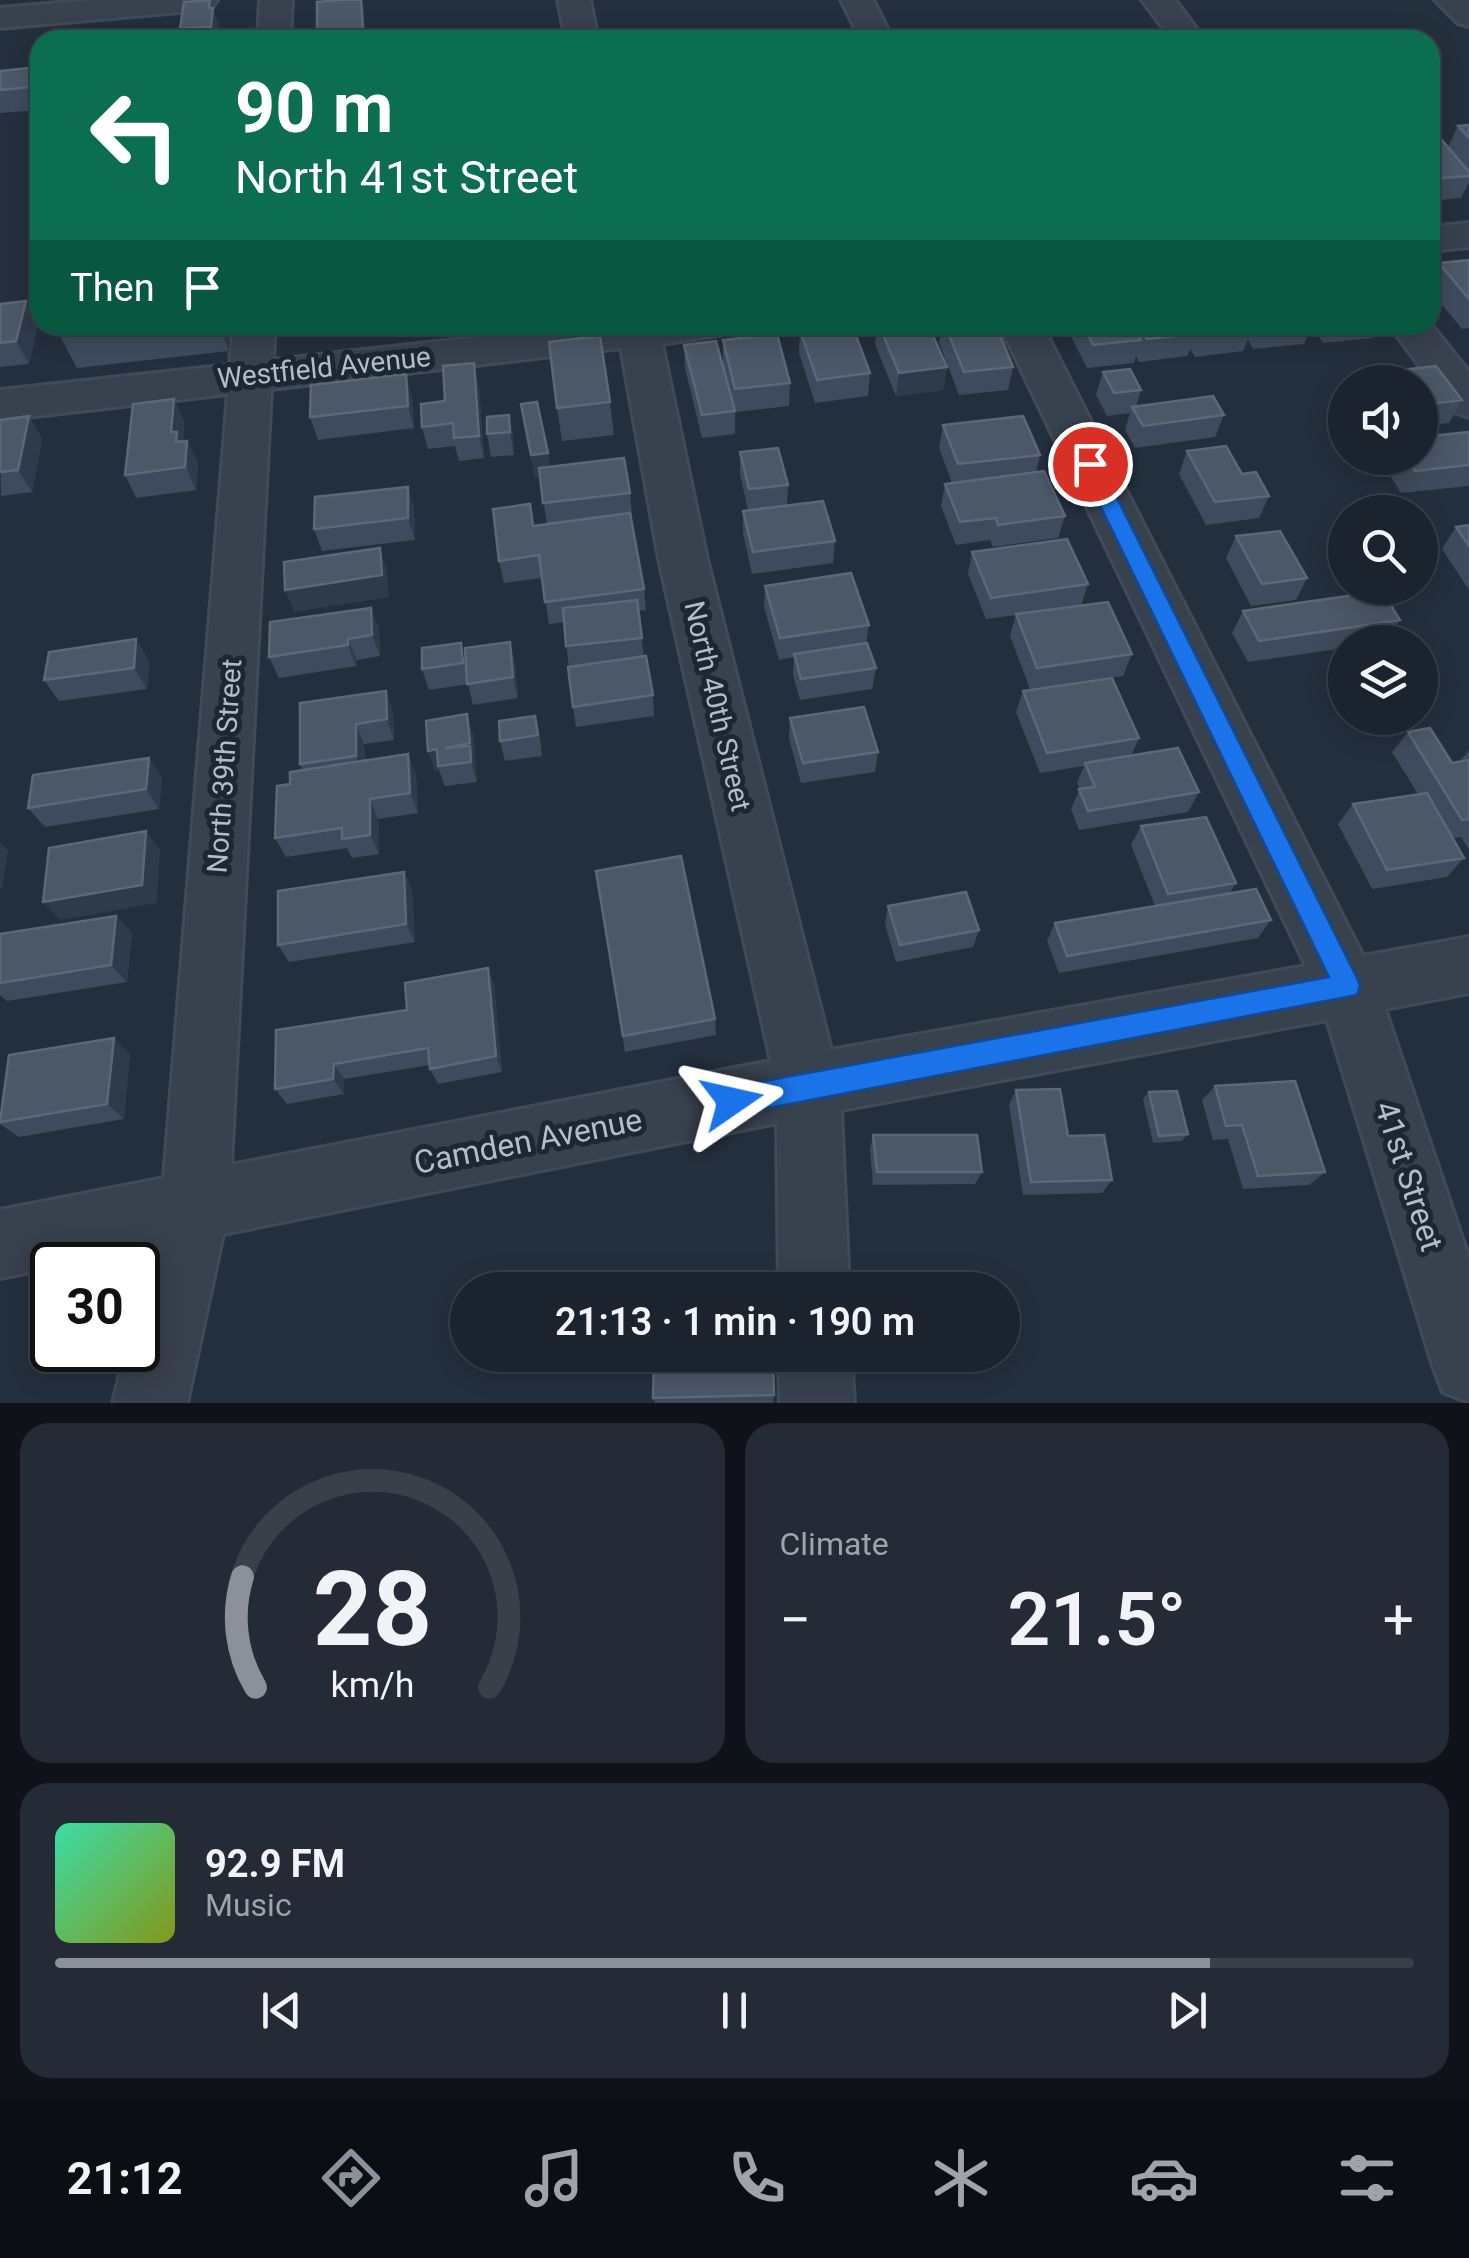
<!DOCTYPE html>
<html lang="en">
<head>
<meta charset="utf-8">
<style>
	body { margin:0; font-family:Roboto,sans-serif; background:#242b36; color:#f1f3f6; height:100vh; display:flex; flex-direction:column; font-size:38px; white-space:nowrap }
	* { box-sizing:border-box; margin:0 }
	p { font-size:32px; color:#a0a4aa }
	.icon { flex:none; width:55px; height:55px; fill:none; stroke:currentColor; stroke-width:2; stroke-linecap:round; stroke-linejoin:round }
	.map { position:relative; height:1403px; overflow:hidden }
	.drawer { display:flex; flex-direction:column; gap:20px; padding:20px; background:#0f1319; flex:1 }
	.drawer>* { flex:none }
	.top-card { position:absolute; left:30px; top:30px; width:1410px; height:305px; border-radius:30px; box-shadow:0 5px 25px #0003,0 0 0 2px #39404a; background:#0b6e4f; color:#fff; overflow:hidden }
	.buttons { position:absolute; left:1328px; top:365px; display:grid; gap:20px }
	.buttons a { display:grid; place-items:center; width:110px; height:110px; border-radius:50%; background:#1b232e; box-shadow:0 5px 25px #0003,0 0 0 2px #39404a; font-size:50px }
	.speed { position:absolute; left:30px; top:1242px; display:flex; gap:20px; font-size:50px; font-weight:700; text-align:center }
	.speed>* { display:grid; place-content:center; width:130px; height:130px; border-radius:50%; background:#1b232e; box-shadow:0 5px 25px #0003,0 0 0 2px #39404a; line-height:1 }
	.speed .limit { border:5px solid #111; border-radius:15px; background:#fff; color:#111 }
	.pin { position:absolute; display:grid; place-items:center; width:85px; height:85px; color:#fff; margin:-42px; border:5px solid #fff; border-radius:50%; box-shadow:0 2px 10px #0007 }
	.me { position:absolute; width:110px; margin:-55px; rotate:79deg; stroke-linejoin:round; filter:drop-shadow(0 0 8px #0008) }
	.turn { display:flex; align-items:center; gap:35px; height:210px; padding:0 40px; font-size:45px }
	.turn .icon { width:130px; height:130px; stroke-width:2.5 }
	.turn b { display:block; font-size:70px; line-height:85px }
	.then { display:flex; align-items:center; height:95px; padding:0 40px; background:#0003; gap:20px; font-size:38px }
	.big { font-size:75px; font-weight:600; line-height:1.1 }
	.drawer .widget { flex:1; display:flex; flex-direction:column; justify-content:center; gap:15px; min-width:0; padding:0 35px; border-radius:30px; background:#242b36 }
	.drawer .dial { align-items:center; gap:0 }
	.dial svg { height:260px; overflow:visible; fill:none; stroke:#39404a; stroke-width:7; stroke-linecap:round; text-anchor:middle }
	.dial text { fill:#f1f3f6; stroke:none }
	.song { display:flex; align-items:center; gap:30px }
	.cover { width:120px; height:120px; border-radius:15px; background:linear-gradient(135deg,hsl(160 70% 55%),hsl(70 70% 35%)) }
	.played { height:10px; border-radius:5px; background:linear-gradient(90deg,#8c9099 85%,#39404a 85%) }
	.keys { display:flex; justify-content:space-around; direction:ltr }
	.heat { display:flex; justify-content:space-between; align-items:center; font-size:55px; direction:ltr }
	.drawer .tiles { flex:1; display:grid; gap:20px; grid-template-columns:1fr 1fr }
	.widget:last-child { grid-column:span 2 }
	.trip { position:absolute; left:450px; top:1272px; width:570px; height:100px; border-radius:50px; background:#1b232e; box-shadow:0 5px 25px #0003,0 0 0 2px #39404a; font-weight:600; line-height:100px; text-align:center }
	.menu { display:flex; height:160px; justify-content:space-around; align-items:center; background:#0b0e12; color:#a0a4aa }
	.menu .icon { width:70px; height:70px }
	.menu .selected { color:#8c9099 }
	.menu b { font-size:45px; color:#f1f3f6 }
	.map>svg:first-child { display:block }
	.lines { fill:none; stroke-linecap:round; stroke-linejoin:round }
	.minor-casing { stroke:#414a57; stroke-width:6 }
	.minor { fill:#38414e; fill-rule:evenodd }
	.wall { fill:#3f4b5c }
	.shaded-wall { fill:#2f3b4b }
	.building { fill:#4b5868; stroke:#5c6777; stroke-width:2.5 }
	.route { fill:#1a73e8; stroke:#114b97; stroke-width:2.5 }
	.labels { text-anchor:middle; stroke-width:10; stroke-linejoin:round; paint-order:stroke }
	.street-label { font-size:28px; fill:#b4bcc9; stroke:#1d2633 }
	.near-street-label { font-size:32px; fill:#b4bcc9; stroke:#1d2633 }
</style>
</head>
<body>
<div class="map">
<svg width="1469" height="1403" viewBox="0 0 1469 1403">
	<rect width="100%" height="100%" fill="#242f3e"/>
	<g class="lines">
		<defs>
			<path id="minor" d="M94 0H217L212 7 201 10 0 28V8Z
				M260 0H292L290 40H258Z
				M558 0H590L598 40H566Z
				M841 0H873L893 40H861Z
				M1142 0H1175L1205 40H1172Z
				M1435 0H1469V26L1458 23Z
				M1469 223V247L1430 251V227Z
				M1430 323 1469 372V417L1454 412 1389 325Z
				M233 325H275L273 360 590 325H730L724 334 662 344 707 559 831 1050 1306 966 1000 325H1042L1363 956 1469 937V993L1385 1009 1469 1259V1402L1443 1392 1433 1366 1327 1020 841 1110 849 1290H779L777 1123 223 1234 187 1403H113L126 1350H138V1305L151 1248 0 1278V1210L164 1178 228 394 0 420V390L230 365ZM621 348 659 559 771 1061 231 1165 271 389Z
				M779 1355H851L854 1403H780Z"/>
		</defs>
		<!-- minor casing -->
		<use href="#minor" class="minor-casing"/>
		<!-- minor -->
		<use href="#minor" class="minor"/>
	</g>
	<!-- wall -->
	<path class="wall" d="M210 0 220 30 219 40H184L180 29Z
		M362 0 365 40H319L317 33Z
		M40 67V110L0 113V71Z
		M1469 125V182L1461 198 1430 201V126L1448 147 1458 126Z
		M1469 260V328L1462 329 1430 290V281L1439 263Z
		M26 301 38 324 29 364 0 367V304Z
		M54 325H231L229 351 77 368Z
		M877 325H928L947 367 943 390 896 396 875 344Z
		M942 325H996L1013 367 1008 390 959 395 939 342Z
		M1068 325H1379L1373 338 1323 343 1312 326 1304 344 1253 349 1248 340 1243 351 1195 357 1190 349 1187 356 1139 362 1136 356 1134 363 1087 368 1067 329Z
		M800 330 870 373 868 396 815 403 799 353Z
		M723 340 790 383 789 406 735 412V434L702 438 685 368 684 345 723 363Z
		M1436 366 1462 400 1449 423 1420 426V382H1354L1357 375Z
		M1103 372 1141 390 1136 407 1224 415 1215 437 1135 448 1125 430 1130 413 1107 416 1096 395Z
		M479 386 484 458 459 461 455 446 428 449 422 427 445 401Z
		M412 397 414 428 318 440 310 417Z
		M174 399 184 422 183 441H187L198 463 196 490 136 498 125 475Z
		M610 402 614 435 562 441 557 408Z
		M521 404 548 453 550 466 630 493 632 515H630L644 589 646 610 638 611 644 657 653 695 654 716 576 727 573 707 564 622 549 624 542 578 504 583 499 561 534 526 547 524 540 477 535 478Z
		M509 415 513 437 514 455 491 457 487 434Z
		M29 416 42 439 32 492 1 496 0 420Z
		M943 425 1040 455 1036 472 1065 516 1058 538 993 547 990 540 956 545 941 506 945 484 952 483 939 448Z
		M1469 432V486L1401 493 1382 462 1384 458H1420Z
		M1187 451 1269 496 1259 518 1206 525 1179 474Z
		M740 452 788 485 787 506 835 541 833 563 752 574 743 533V511L748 510 740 474Z
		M414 509 415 540 322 551 314 529Z
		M1469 525V590L1442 549 1456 527Z
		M1236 536 1307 578 1296 600 1251 606 1226 558Z
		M972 552 1088 584 1081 606 1132 654 1123 676 1030 689 1010 636 1016 615 986 619 968 574Z
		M765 586 869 625 866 643 876 668 872 689 800 700 793 675 794 657 779 660 764 607Z
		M371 608 379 629 380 656 357 660 356 666 279 678 269 657Z
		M1243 611 1400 620 1386 642H1345V648L1248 662 1232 633Z
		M136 639 149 661 147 689 59 701 44 680Z
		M510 642 515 664 518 698 473 705 468 684 429 690 422 669 466 661Z
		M386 691 393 712 394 740 364 744 365 761 408 754 416 775 418 813 378 819 379 854 352 858 347 848 286 857 275 838 290 784 303 770 300 764Z
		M1023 691 1139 738 1131 756 1199 792 1188 812 1079 830 1071 809 1080 789 1077 783 1084 766 1040 773 1016 712Z
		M790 718 878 752 875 772 801 783 789 739Z
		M499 721 540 737 542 756 505 761 500 741Z
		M1408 732 1452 763 1459 762 1469 750V850L1461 837 1453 838 1464 858 1447 877 1372 889 1338 824 1353 804 1418 794 1392 752Z
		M473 734 477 782 445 786 439 770 435 771 428 751Z
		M149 758 162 778 159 809 45 827 28 808Z
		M1141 826 1236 883 1229 894 1271 920 1258 938 1059 973 1047 941 1055 923 1155 906 1131 845Z
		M596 871 715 1019 716 1035 625 1052Z
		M404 872 412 890 415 942 289 962 278 945Z
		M888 906 979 930 973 947 896 962 885 924Z
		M116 916 132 933 127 982 7 1001 0 995V934Z
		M494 985 502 1072 438 1084 430 1069V1065L344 1079V1094L287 1104 275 1089 407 1010Z
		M130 1054 124 1119 19 1137 0 1124V1113Z
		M1215 1086 1325 1172 1309 1185 1243 1189 1228 1139 1213 1140 1202 1100Z
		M1016 1090 1112 1180 1102 1193 1023 1195 1009 1105Z
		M1149 1092 1188 1134 1182 1141 1153 1143 1143 1099Z
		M873 1135 982 1172 975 1184 873 1185 870 1149Z
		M774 1395 773 1403H655L653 1398Z"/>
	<!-- shaded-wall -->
	<path class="shaded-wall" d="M210 0 220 30 219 40H215L211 27 209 8Z
		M362 0 364 9 365 40 363 29Z
		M26 301 38 324 29 364 16 341Z
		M219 325H231L229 351Z
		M474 363 479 386 484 458 479 436Z
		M947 367 943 390 896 396 899 373Z
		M406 374 412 397 414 428 408 406Z
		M174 399 184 422 182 443 187 441 198 463 196 490 171 432Z
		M509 415 513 437 514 455 510 432Z
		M29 416 42 439 32 492 18 470Z
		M548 453 551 475 535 478 531 455Z
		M408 487 414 509 415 540 408 518Z
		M380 548 387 570 389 597 294 612 285 590Z
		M371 608 379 629 380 656 372 635Z
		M136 639 149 661 147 689 134 668Z
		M348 639 357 660 356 666 348 645Z
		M510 642 515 664 518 698 513 677Z
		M386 691 393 712 394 740 387 719Z
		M467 714 473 734 477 782 471 762 450 765Z
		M356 724 364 744 365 776 356 756Z
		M437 749 439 770 435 771 428 751Z
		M408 754 416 775 418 813 410 793Z
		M149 758 162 778 159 809 146 789Z
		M370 799 378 819 379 854 370 835Z
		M146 831 160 850 157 903 60 920 43 902Z
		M0 842 8 851 2 889 0 887Z
		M404 872 412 890 415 942 406 924Z
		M116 916 132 933 127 982 111 965Z
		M488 968 494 985 502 1072 496 1056Z
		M114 1038 130 1054 124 1119 107 1104Z
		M334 1064 344 1079V1094L333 1079Z"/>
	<!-- building -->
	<path class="building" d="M210 0 209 8H213L211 27 180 29 184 2Z
		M340 0H361L363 29 317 33V2Z
		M40 67V86L0 90V71Z
		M1469 125V138L1458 126Z
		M1430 126 1469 172V176L1430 179Z
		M40 212V234H34Z
		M1469 260V299L1439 263Z
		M26 301 16 341 0 343V304Z
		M843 325H852L870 373 817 380 800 330Z
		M879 325H928L947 367 899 373Z
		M945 325H996L1013 367 964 372Z
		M1083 325H1133L1141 340 1093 345Z
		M1139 325H1190L1195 334 1147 339Z
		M1197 325H1250L1252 328 1203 334Z
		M777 334 790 383 735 389 723 340Z
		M600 336 610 402 557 408 549 342Z
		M716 341 735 411 702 415 684 345Z
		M474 363 479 436 454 438 453 423 422 427 421 404 445 401 443 366Z
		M1436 366 1462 400 1420 405V382H1363L1357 375Z
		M1130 369 1141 390 1114 393 1103 372Z
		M406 374 408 406 310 417 311 385Z
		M1213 396 1224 415 1143 426 1132 407Z
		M174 399 171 432H177L176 442 187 441 185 467 125 475 133 404Z
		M537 402 548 453 531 455 521 404Z
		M509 415 510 432 487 434V417Z
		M29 416 18 470 0 472V420Z
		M1023 416 1040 455 958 464 943 425Z
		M1469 432V465L1415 471 1406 458H1420V437Z
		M1226 446 1242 474 1256 472 1269 496 1215 502 1187 451Z
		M778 448 788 485 749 489 740 452Z
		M624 458 630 493 543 503 539 468Z
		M1044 471 1065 516 998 525 996 518 960 522 945 484Z
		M408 487V518L314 529 315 497Z
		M823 501 835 541 753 552 743 511Z
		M530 504 533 526 630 513 644 589 545 602 539 555 499 561 493 509Z
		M1469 525V546L1456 527Z
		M1280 531 1307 578 1262 584 1236 536Z
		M1067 539 1088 584 991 598 972 552Z
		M380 548 382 575 285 590 284 562Z
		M851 573 869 625 780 638 765 586Z
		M1382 591 1400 620 1259 641 1243 611Z
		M637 600 642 638 566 646 563 608Z
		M1108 602 1132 654 1037 668 1016 614Z
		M371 608 372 635 348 639V645L269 657 270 622Z
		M136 639 134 668 44 680 49 652Z
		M510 642 513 677 467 684 465 648Z
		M461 643 463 663 422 669V648Z
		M867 643 876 668 801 679 794 654Z
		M646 656 653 695 573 707 568 667Z
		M1112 678 1139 738 1047 753 1023 691Z
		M386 691 387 719 356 724V756L300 764V703Z
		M864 707 878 752 803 763 790 718Z
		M467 714 470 743 445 748 470 746 471 762 438 766 437 749 428 751 426 721Z
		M535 716 538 735 500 741 499 721Z
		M1430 728 1452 763 1469 760V819L1462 820 1408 732Z
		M1178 748 1199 792 1088 811 1079 789 1095 787 1085 763Z
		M408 754 410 793 370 799V835L342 839V828L275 838 277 786 290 784V772Z
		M149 758 146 789 28 808 33 775Z
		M1427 793 1464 858 1387 870 1353 804Z
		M1206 817 1236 883 1168 894 1141 826Z
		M146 831 142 885 43 902 49 848Z
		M681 856 715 1019 623 1036 596 871Z
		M404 872 406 924 278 945V891Z
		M1256 889 1271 920 1067 956 1055 923Z
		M966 892 979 930 900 945 888 906Z
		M116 916 111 965 0 983V934Z
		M488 968 496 1056 430 1069 428 1048 334 1064 333 1079 275 1089 276 1030 407 1010 405 983Z
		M114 1038 107 1104 0 1122 9 1055Z
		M1295 1081 1325 1172 1258 1176 1242 1125 1226 1126 1215 1086Z
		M1060 1089 1068 1136 1104 1135 1112 1180 1031 1182 1016 1090Z
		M1177 1091 1188 1134 1159 1136 1149 1092Z
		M873 1135H977L982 1172H877Z
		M654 1355H773L774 1395 653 1398Z"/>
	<!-- route -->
	<path class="route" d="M1090 457 1100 464 1357 978 1360 986 1357 995 732 1115 722 1111 718 1101 722 1091 732 1087 1329 977 1080 464Z"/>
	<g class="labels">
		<!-- street labels -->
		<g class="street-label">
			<text transform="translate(324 367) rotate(-6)" y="10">Westfield Avenue</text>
			<text transform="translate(718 706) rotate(77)" y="10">North 40th Street</text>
			<text transform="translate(224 766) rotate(-86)" y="10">North 39th Street</text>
		</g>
		<!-- near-street labels -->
		<g class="near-street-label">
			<text transform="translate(528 1141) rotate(-11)" y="11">Camden Avenue</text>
			<text transform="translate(1409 1176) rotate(72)" y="11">41st Street</text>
		</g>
	</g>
</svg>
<div class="buttons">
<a><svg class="icon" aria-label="sound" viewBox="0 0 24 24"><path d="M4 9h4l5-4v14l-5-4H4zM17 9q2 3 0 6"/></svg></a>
<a><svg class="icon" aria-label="search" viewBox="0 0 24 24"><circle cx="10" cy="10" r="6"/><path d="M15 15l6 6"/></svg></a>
<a><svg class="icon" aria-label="layers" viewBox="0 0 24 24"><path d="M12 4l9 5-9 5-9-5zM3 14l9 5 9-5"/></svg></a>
</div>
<div class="speed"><div class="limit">30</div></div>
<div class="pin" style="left:1090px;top:464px;background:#d93025"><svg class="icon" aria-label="arrive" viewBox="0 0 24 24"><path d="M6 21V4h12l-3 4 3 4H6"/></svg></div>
<svg class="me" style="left:732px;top:1101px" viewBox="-20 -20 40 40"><path d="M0-17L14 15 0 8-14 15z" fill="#1a73e8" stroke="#fff" stroke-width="4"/></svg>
<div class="trip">21:13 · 1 min · 190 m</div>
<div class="top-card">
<div class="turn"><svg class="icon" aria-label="left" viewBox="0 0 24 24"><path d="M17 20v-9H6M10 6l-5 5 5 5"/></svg><div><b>90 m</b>North 41st Street</div></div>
<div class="then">Then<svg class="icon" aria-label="arrive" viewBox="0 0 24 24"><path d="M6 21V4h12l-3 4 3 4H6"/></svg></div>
</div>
</div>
<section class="drawer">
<div class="tiles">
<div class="widget dial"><svg viewBox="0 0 100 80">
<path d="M14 69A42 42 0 1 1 86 69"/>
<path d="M14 69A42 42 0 0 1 10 35" stroke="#8c9099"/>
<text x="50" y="56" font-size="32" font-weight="700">28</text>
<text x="50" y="72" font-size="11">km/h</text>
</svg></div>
<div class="widget"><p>Climate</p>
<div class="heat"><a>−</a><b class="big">21.5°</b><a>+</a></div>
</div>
<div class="widget">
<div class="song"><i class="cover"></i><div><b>92.9 FM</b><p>Music</p></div></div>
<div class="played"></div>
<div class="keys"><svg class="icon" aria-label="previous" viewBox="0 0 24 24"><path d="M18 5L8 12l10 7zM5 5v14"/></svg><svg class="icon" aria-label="pause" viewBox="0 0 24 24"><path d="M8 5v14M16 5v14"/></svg><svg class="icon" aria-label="next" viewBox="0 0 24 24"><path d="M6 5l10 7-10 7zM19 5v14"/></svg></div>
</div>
</div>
</section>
<nav class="menu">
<b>21:12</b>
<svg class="icon selected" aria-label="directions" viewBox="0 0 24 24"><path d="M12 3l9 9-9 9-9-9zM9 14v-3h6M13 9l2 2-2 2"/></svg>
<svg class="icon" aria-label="music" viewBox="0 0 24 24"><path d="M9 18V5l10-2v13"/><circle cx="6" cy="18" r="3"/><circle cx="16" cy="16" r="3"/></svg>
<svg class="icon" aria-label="phone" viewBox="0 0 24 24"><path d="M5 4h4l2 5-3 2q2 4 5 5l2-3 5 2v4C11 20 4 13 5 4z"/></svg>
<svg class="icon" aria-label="climate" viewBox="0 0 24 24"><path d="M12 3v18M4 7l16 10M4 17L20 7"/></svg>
<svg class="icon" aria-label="car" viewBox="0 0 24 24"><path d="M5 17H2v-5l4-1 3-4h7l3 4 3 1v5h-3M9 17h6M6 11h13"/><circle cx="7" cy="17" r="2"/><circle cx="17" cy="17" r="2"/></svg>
<svg class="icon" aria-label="filters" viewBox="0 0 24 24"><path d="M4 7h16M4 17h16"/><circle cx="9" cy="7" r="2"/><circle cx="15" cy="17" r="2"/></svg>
</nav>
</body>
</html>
